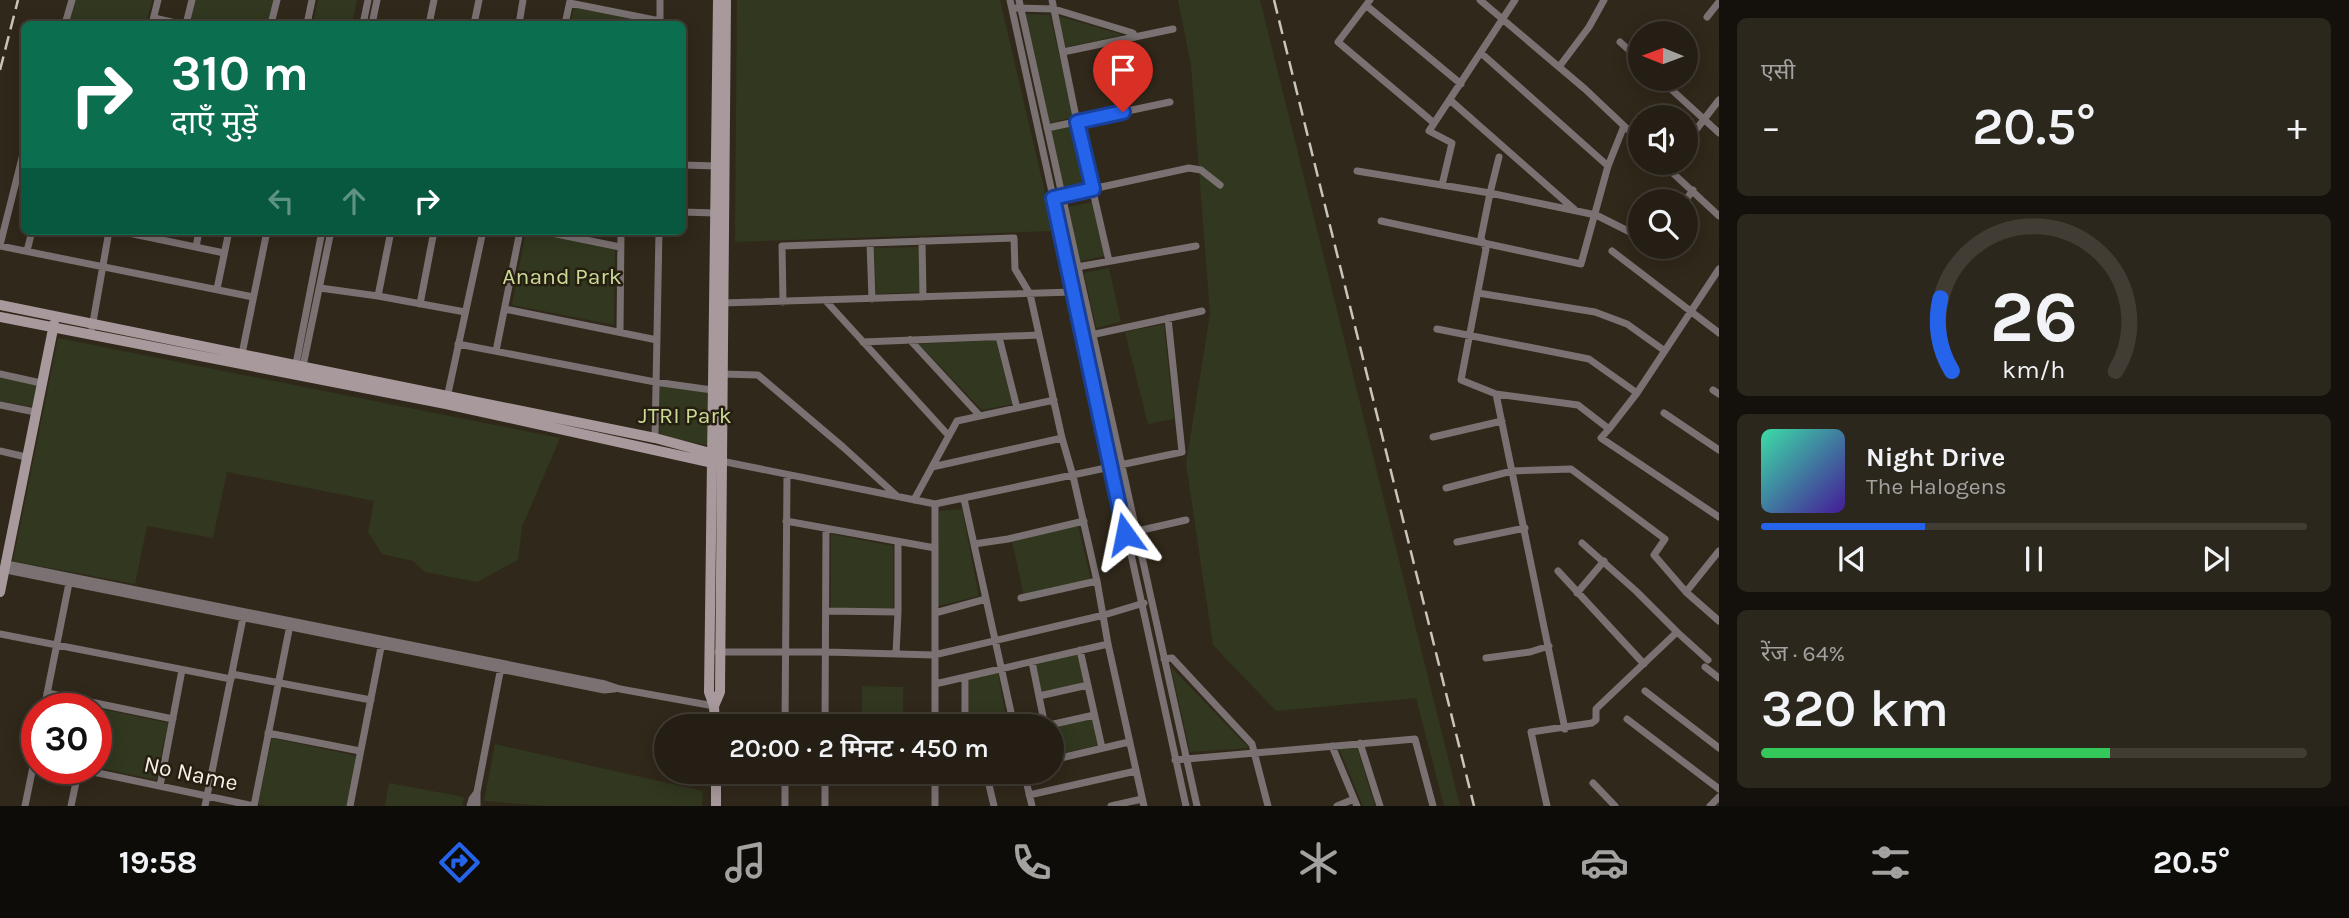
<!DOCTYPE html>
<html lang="hi">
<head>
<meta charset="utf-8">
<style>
	body { margin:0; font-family:Karla,"Noto Sans Devanagari",sans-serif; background:#2c271d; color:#f1f3f6; height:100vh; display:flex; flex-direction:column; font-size:26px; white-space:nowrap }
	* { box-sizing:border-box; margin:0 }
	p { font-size:23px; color:#a3a2a0 }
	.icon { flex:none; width:38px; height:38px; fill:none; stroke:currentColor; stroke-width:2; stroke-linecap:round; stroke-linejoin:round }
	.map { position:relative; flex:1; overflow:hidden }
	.side { display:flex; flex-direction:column; gap:18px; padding:18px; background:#14100b; width:630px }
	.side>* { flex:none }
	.top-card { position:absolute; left:21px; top:21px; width:665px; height:214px; border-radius:10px; box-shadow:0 4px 18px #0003,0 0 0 2px #413c34; background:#0b6e4f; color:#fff; overflow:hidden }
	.needle { width:46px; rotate:271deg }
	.fabs { position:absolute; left:1628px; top:21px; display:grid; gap:14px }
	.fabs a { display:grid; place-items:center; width:70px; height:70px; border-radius:50%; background:#241e14; box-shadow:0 4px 18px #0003,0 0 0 2px #413c34; font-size:35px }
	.speed { position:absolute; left:21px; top:693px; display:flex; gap:14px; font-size:35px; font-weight:700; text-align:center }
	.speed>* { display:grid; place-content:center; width:91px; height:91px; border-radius:50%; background:#241e14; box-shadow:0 4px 18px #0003,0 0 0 2px #413c34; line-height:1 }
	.speed .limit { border:10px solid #d22; background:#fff; color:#111 }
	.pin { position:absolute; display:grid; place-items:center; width:60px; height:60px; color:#fff; margin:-72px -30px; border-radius:50% 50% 50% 0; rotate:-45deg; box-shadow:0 0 7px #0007 }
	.pin .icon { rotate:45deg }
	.me { position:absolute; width:77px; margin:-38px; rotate:348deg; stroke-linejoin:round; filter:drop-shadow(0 0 5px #0008) }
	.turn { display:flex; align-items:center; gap:24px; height:147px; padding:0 35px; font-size:32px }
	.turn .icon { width:91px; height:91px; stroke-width:2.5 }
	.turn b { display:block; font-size:49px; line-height:60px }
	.lanes { display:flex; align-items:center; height:66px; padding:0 35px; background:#0003; justify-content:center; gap:35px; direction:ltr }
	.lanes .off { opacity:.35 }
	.big { font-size:52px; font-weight:600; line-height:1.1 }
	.side .card { flex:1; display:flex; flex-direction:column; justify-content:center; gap:10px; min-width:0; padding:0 24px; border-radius:10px; background:#2c271d }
	.side .dial { align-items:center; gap:0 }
	.dial svg { height:182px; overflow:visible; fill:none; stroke:#413c34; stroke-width:7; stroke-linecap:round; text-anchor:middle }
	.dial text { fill:#f1f3f6; stroke:none }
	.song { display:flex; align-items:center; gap:21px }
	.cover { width:84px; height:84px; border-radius:10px; background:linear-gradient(135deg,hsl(160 70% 55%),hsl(260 70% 35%)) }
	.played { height:7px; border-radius:4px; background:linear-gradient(90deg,#2563eb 30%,#413c34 30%) }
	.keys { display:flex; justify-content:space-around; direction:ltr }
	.heat { display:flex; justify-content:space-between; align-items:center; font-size:38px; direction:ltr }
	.charge { height:10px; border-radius:5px; background:linear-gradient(90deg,#34c759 64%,#413c34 0) }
	.trip { position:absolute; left:654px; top:714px; width:410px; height:70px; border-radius:35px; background:#241e14; box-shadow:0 4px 18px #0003,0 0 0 2px #413c34; font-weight:600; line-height:70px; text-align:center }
	.tab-bar { display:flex; height:112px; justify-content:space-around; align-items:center; background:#0e0c08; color:#a3a2a0 }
	.tab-bar .icon { width:49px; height:49px }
	.tab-bar .active { color:#2563eb }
	.tab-bar b { font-size:32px; color:#f1f3f6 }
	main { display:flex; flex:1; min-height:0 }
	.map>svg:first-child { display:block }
	.green { fill:#31381f }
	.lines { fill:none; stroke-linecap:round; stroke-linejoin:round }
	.street { stroke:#7a7172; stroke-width:7 }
	.secondary { stroke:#a8999c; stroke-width:10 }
	.rail { stroke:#cac5ba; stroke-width:2.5; stroke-dasharray:14 7; stroke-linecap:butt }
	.route-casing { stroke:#184099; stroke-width:18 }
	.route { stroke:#2563eb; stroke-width:12 }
	.labels { text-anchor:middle; stroke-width:5; stroke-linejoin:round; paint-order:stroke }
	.park-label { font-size:23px; fill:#cadb98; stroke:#261f11 }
	.street-label { font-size:23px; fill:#f7f2e9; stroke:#261f11 }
</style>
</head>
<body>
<main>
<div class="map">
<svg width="1719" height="806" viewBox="0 0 1719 806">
	<rect width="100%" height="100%" fill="#30281a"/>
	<!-- green -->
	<path class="green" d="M75 0H152L146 24H69Z
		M195 0H275L269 24H190Z
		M318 0H357L352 24H313Z
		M737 0H1000L1054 231 735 242Z
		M1178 0H1260L1460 806H1444L1416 698 1276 711 1213 645 1186 464 1210 314 1191 65Z
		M574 7 653 24H570Z
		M1026 14 1050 15 1073 117 1049 123Z
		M1058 16 1123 35 1066 47Z
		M1074 125 1090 195 1067 200 1051 130Z
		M1092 202 1105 256 1080 261 1068 207Z
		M526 231 615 248 614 325 512 305Z
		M919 247 920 292 876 294 874 248Z
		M1109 268 1121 322 1096 328 1084 273Z
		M1164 324 1174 419 1148 424 1125 332Z
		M58 338 560 438 522 527 518 560 477 582 425 572 413 561 382 554 368 532 374 501 227 472 213 538 147 526 135 584 13 561Z
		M996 340 1012 404 982 410 919 344Z
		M0 377 37 385 33 407 0 401Z
		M658 385 714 394 712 446 660 436Z
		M962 509 979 596 938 606 939 511Z
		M1078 525 1091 580 1024 596 1012 541Z
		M831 534 893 546V608L831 609Z
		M1078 653 1084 683 1040 692 1034 663Z
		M1171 667 1249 748 1190 752Z
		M998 673 1007 722 993 726H969V680Z
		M862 686 903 687V719L862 718Z
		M97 708 168 723 156 780 96 767Z
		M1092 718 1098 745 1054 755 1052 727Z
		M272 738 357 756 347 806H267L258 804Z
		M495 744 703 791 702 806H547L484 801Z
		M1357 747 1375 806H1363L1339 749Z
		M862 772H903V786H861Z
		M389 783 464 797 462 806H385Z"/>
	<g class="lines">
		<!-- street -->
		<path class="street" d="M1010 0 1186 806
			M1019 0 1197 806
			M1052 0 1077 122 1109 261
			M1370 0 1338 42 1434 123
			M1480 0 1585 89 1640 141
			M570 3 660 21
			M1367 6 1461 84
			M1016 8 1054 9 1133 33 1135 37
			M1707 17 1719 2
			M154 18 180 24
			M65 24 72 0
			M152 24 158 0
			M186 24 192 0
			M271 24 277 0
			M307 24 312 0
			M363 24 368 0
			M372 24 377 0
			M429 24 434 0
			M474 24 479 0
			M519 24 523 0
			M565 24 570 1
			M660 24V0
			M1620 42 1640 60
			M1063 52 1173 29
			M1481 53 1608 166
			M1559 67 1589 27 1604 0
			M1660 79 1719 133
			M1450 100 1575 210
			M1047 128 1170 102
			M1685 144 1719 100
			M1499 157 1490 193 1596 215 1640 237
			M1662 163 1719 216
			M682 165 717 166
			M1357 171 1490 193 1481 238 1486 249 1461 380 1496 394 1578 405 1609 429 1601 438 1719 517
			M1442 185 1452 143 1429 131 1515 0
			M1060 196 1189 168 1201 170 1220 185
			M1685 201 1693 190
			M682 212 715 213
			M1381 221 1581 264 1608 166 1624 126
			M119 231 224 253
			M542 231 620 247
			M922 241 923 297
			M870 243 872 299
			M0 245 24 150
			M0 246 253 297
			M196 247 199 231
			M27 251 32 231
			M1612 251 1719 333
			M1077 267 1196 246
			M320 288 378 296 465 312
			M217 289 229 231
			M1478 293 1595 312 1627 324 1665 351
			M378 296 391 231
			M825 300 949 436
			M783 302 782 246 1014 238 1015 269 1030 294 1062 438 1073 476 1097 581 1108 644 1144 806
			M722 303 1073 292
			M420 304 434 231
			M505 309 657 340
			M92 328 109 231
			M1437 329 1589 359 1637 393
			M620 332 621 231
			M1091 335 1202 311
			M999 337 1017 408
			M910 340 980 416
			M863 342 1039 335
			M458 344 655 382 712 390
			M496 351 520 231
			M242 354 267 231
			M297 368 296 364 322 231
			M302 371 331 231
			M0 374 41 383
			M722 374 758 375 843 447 897 496
			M1713 390 1719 394
			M1496 394 1565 729
			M447 398 483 231
			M0 405 35 412
			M1664 413 1719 450
			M1609 429 1637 393 1719 269
			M1433 437 1502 421
			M655 438 659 231
			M0 451 26 457
			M721 461 935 504 1182 452 1168 318
			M932 467 1062 438
			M1446 488 1512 471 1571 469 1665 539 1654 555 1686 592
			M964 499 1014 726
			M914 500 957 421 1054 400
			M935 504V726
			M786 521 935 548
			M1133 532 1186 520
			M1457 542 1525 528
			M974 544 1008 539 1084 521
			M1719 551 1686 592 1719 621
			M5 567 12 565 605 684 620 689 714 706
			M5 567 11 571 604 690 614 689
			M1558 571 1644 664
			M1577 593 1604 561
			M1021 598 1097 581
			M826 611 898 612
			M935 613 986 599
			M1677 632 1708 660
			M0 634 231 679
			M1080 650 1102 748
			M718 652H826L934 655 1104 615 1144 603
			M896 654 898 612V542
			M1486 658 1530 652 1549 646
			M1164 659 1172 658 1252 744 1268 806
			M1032 662 1045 726 1094 715
			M1705 667 1719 678
			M232 674 371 700
			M935 684 1108 644
			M1645 691 1719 748
			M47 693 173 719
			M1039 696 1088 685
			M44 709 69 583
			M1627 719 1719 789
			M785 726 787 475
			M825 726 826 529
			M965 726V677
			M268 733 360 751
			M1360 743 1380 806
			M1332 746 1357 806
			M1052 760 1129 742
			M1175 760 1415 739 1433 806
			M79 769 254 806
			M935 772V806
			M986 772 994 806
			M1024 772 1032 806
			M935 779 961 772
			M1593 783 1615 806
			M160 786 182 670
			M1029 795 1136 771
			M25 806 37 747
			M71 806 79 768
			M205 806 243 618
			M254 806 290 625
			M350 806 382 642
			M470 806 472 799 477 792
			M477 806V792L501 667
			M785 806V772
			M825 806V772
			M1111 806 1142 799
			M1337 806 1354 799
			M1547 806 1531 732 1592 723 1596 720V709L1599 706 1677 632 1636 591 1582 543
			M1710 806 1719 797"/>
		<!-- secondary -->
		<path class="secondary" d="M0 305 655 438 714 454 721 461
			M0 317 446 404 713 463 721 461
			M0 592 54 324
			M714 706 720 692 726 0
			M715 726 714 706 709 692 718 0
			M716 772V806"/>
		<!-- rail -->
		<path class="rail" d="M1274 0 1474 806
			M0 70 18 0"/>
	</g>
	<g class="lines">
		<defs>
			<path id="route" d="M1123 112 1077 122 1093 189 1053 198 1125 534"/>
		</defs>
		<!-- route casing -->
		<use href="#route" class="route-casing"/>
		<!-- route -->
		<use href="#route" class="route"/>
	</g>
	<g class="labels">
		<!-- park labels -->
		<g class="park-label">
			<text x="562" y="284">Anand Park</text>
			<text x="685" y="423">JTRI Park</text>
		</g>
		<!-- street labels -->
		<g class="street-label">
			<text transform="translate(191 773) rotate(12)" y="8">No Name</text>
		</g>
	</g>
</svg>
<div class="fabs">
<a><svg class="needle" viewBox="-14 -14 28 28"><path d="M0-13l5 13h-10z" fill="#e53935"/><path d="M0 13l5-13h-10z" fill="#a3a2a0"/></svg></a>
<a><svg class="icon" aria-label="sound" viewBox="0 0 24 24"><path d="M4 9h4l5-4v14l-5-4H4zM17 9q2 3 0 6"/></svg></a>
<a><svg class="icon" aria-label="search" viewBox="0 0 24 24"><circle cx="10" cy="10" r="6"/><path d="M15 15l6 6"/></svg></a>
</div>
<div class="speed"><div class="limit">30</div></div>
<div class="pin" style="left:1123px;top:112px;background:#d93025"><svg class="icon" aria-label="arrive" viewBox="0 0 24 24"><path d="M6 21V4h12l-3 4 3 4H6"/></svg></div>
<svg class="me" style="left:1125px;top:534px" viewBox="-20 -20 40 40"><path d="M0-17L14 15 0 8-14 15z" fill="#2563eb" stroke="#fff" stroke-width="4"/></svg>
<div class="trip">20:00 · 2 मिनट · 450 m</div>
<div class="top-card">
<div class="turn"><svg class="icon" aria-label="right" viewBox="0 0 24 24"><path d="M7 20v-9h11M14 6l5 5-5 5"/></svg><div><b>310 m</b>दाएँ मुड़ें</div></div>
<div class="lanes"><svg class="icon off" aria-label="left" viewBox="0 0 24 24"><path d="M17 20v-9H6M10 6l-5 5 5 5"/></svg><svg class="icon off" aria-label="ahead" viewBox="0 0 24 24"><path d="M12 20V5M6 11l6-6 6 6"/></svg><svg class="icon" aria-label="right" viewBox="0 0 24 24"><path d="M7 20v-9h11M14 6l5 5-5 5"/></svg></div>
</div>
</div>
<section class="side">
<div class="card"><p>एसी</p>
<div class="heat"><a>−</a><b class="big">20.5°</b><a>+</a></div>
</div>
<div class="card dial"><svg viewBox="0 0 100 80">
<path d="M14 69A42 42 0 1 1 86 69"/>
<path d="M14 69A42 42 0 0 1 9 37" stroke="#2563eb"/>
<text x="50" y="56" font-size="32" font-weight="700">26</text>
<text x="50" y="72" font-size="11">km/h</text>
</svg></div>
<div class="card">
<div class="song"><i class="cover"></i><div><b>Night Drive</b><p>The Halogens</p></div></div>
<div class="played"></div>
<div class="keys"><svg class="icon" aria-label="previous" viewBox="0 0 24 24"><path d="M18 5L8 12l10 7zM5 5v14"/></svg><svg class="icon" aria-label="pause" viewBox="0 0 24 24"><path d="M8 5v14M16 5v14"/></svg><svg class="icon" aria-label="next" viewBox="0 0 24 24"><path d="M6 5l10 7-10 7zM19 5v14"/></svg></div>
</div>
<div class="card"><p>रेंज · 64%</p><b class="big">320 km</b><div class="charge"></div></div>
</section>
</main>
<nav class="tab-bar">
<b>19:58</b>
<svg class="icon active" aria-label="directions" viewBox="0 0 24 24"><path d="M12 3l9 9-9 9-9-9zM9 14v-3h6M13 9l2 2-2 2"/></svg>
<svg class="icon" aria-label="music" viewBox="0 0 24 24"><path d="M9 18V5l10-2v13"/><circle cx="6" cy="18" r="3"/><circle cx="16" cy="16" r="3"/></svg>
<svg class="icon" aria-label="phone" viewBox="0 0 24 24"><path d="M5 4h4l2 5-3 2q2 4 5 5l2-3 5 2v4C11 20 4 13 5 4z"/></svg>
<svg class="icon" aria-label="climate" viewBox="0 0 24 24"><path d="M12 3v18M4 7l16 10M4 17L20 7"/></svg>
<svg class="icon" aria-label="car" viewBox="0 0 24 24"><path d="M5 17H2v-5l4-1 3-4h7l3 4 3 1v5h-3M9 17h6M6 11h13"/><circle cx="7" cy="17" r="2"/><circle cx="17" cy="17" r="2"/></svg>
<svg class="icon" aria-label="filters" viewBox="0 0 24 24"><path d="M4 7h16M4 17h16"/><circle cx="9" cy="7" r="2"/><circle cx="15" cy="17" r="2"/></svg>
<b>20.5°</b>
</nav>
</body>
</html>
